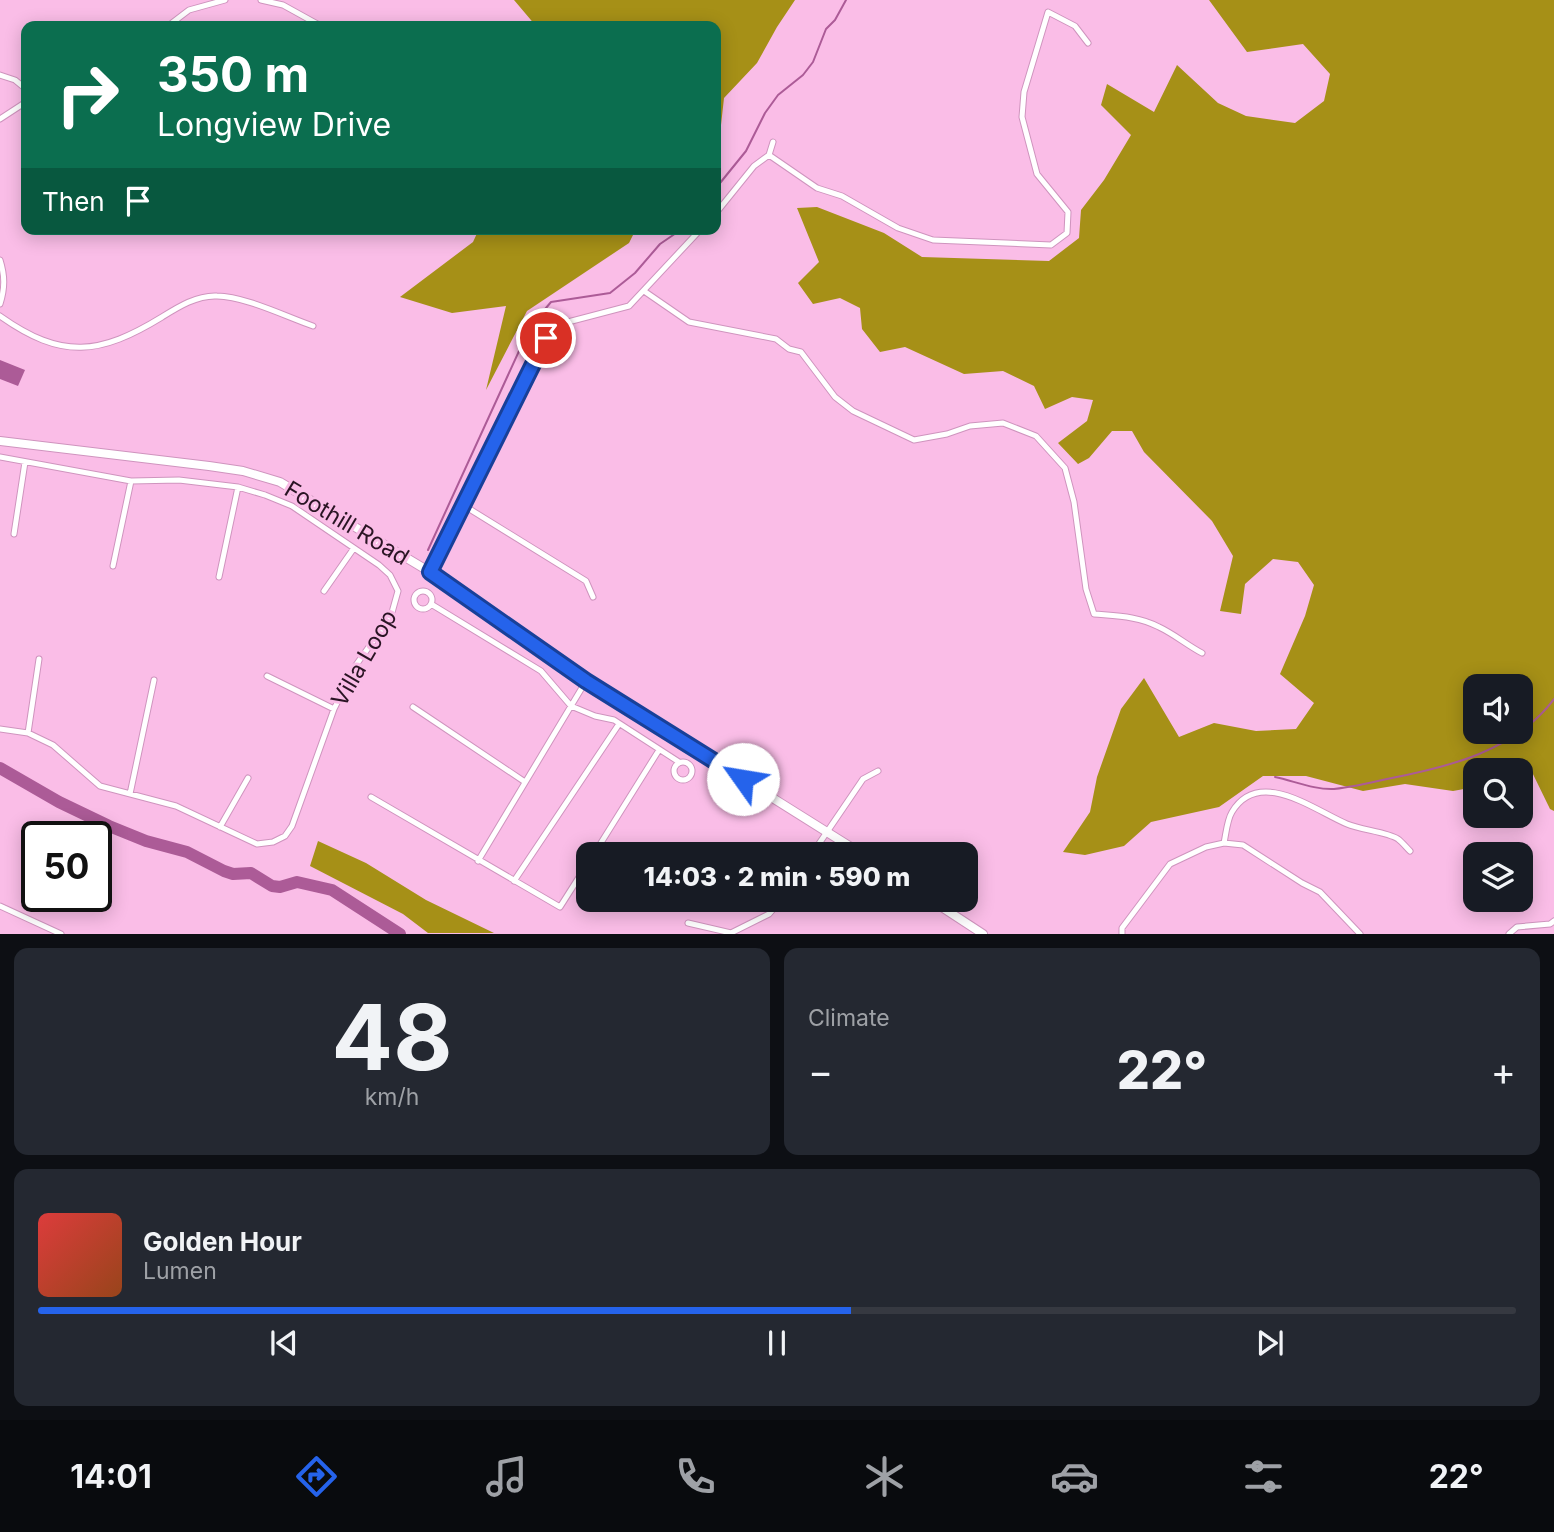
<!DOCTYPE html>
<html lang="en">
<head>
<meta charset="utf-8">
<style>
	body { margin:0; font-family:Inter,sans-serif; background:#242831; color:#f1f3f6; height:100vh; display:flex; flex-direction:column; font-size:26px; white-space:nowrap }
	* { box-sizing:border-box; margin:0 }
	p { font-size:23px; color:#9ea1a6 }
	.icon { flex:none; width:38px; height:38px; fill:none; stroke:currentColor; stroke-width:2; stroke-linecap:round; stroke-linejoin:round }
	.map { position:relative; height:934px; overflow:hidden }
	.side { display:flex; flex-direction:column; gap:14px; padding:14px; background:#0d0f14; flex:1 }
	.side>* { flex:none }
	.banner { position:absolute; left:21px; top:21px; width:700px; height:214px; border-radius:14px; box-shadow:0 4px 18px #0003; background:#0b6e4f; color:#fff; overflow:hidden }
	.buttons { position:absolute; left:1463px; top:674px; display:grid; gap:14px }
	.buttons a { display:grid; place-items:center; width:70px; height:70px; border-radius:14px; background:#171b24; box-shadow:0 4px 18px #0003; font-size:35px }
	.speed { position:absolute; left:21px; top:821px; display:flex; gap:14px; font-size:35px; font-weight:700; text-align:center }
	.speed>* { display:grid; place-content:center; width:91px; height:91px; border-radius:50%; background:#171b24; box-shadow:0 4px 18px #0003; line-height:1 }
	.speed .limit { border:4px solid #111; border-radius:10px; background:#fff; color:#111 }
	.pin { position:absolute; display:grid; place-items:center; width:60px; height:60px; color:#fff; margin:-30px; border:4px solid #fff; border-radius:50%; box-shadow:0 2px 7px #0007 }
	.me { position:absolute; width:77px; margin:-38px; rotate:302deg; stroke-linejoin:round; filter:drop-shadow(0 0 5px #0008) }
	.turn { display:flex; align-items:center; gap:24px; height:147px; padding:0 21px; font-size:32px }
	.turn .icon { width:91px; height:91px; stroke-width:2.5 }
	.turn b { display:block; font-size:49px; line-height:60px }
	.then { display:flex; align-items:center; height:66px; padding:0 21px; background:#0003; gap:14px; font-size:26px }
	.big { font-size:52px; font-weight:800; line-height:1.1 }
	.side .tile { flex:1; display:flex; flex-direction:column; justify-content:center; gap:10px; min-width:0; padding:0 24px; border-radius:14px; background:#242831 }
	.side .dial { align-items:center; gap:0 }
	.dial b { font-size:91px; line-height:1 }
	.song { display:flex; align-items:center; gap:21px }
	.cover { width:84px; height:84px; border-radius:10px; background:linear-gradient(135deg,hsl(0 70% 55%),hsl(20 70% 35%)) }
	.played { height:7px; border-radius:4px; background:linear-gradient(90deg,#2563eb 55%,#363941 55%) }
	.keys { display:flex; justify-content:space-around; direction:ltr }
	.heat { display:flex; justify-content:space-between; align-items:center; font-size:38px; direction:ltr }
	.side .tiles { flex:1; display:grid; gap:14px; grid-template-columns:1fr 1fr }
	.tile:last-child { grid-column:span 2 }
	.trip { position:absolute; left:576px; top:842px; width:402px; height:70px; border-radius:14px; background:#171b24; box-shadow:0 4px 18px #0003; font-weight:800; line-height:70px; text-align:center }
	.tabs { display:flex; height:112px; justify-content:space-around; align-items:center; background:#090b0e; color:#9ea1a6 }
	.tabs .icon { width:49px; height:49px }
	.tabs .on { color:#2563eb }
	.tabs b { font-size:32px; color:#f1f3f6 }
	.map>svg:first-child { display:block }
	.forest { fill:#a69017; fill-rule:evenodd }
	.water { fill:#ac5b97 }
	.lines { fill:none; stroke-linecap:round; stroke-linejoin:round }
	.stream { stroke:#ac5b97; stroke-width:2 }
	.river { stroke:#ac5b97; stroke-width:12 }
	.minor-casing { stroke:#cf94be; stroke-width:7 }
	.secondary-casing { stroke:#cf94be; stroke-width:10 }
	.minor { stroke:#fff; stroke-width:5 }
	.secondary { stroke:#fff; stroke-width:8 }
	.route-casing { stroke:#184099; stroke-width:18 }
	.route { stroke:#2563eb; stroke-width:12 }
	.labels { text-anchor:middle; stroke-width:6; stroke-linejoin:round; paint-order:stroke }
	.street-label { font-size:23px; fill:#2a1424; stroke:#fabde7 }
</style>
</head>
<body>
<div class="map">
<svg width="1554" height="934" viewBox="0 0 1554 934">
	<rect width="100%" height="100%" fill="#fabde7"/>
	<!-- forest -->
	<path class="forest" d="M514 0H795L777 27 757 63 724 98 719 143 716 146V26H536Z
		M1209 0H1554V811L1550 809 1530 768 1521 772V770H1475V787L1453 791 1405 784 1363 791 1306 776H1263L1219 807 1151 822 1124 846 1085 855 1063 852 1090 812 1097 777 1121 709 1144 678 1179 737 1214 723 1256 731 1296 729 1314 703 1280 674 1305 616 1314 585 1298 562 1273 559 1245 584 1241 614 1220 611 1233 556 1212 521 1144 452 1132 431H1112L1089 458 1078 464 1058 443 1087 421 1093 400 1072 397 1045 409 1034 386 1003 371 964 374 905 347 880 352 862 329 860 308 840 298 813 304 798 283 819 262 797 208 817 207 884 233 922 257 1049 261 1079 238 1081 210 1104 180 1131 135 1101 105 1107 84 1154 112 1177 65 1218 103 1246 116 1295 123 1324 101 1330 74 1303 44 1247 52ZM1521 686V732H1475V686Z
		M479 229H636L629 243 527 311 486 390 506 306 452 313 400 297 473 242Z
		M318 841 366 863 426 900 494 933H428L403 914 310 866Z"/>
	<!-- water -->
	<path class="water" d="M0 360 25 370 18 386 0 379Z"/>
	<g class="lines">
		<!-- stream -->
		<path class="stream" d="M716 188 746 151 765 113 778 95 803 75 813 62 826 29 835 20 846 0
			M428 550 530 327 551 302 610 293 635 273 660 244 682 229
			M1275 777C1294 781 1315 790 1334 789 1352 787 1370 783 1387 779 1449 767 1515 751 1554 699"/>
		<!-- river -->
		<path class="river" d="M0 768 59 802 109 826 146 841 187 852 224 871 233 874 251 873 272 886 280 887 297 882 332 890 400 934"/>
		<defs>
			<path id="minor" d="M261 0 283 5 321 26
				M168 26 189 10 225 0
				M0 75 15 80 26 89
				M0 119 26 102
				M769 155 817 188 842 196 898 228 933 240 1051 245 1067 233 1068 212 1037 174 1022 117 1024 92 1048 12 1075 26 1088 43
				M716 213 754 166 769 155 773 142
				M0 260C5 276 5 288 0 304
				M644 291 689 322 776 339 789 349 801 352 835 397 853 411 914 440 947 434 970 426 1003 423 1036 436 1065 468 1074 502 1086 589 1094 614C1116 616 1138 616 1159 627 1174 634 1187 645 1202 653
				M0 316C62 360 100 355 162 317 178 307 197 295 217 296 244 296 287 317 313 326
				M0 457 131 481 179 480 238 487 265 495 292 506 379 565 390 575 398 591 391 616 356 665 334 709 292 826 285 836 273 842 257 844 176 806 100 786 53 745 28 733 0 729
				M463 505 586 581 593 597
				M14 534 25 462
				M113 566 131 481
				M430 572 546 338 568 322 629 306 701 229
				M219 577 238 487
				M324 591 354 548
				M414 600a9 9 0 1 1 18 0a9 9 0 1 1-18 0Z
				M431 604 541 671 571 706 595 716 614 720 679 762
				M267 676 334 709
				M413 707 525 782
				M28 733 39 659
				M674 771a9 9 0 1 1 18 0a9 9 0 1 1-18 0Z
				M130 794 154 680
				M371 797 560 907 588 863
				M220 827 248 778
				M1224 843C1226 834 1227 820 1232 812 1259 767 1314 810 1347 824 1361 830 1387 832 1398 839 1402 842 1406 847 1410 851
				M730 850 737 854
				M594 854 659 750
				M812 854 863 779 878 771
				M478 861 586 681
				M514 881 619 724
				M0 906 61 934
				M688 923 731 933 769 914 781 900
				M1122 934V928L1170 864 1206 847 1224 843 1243 845 1302 883 1320 892 1360 934
				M1509 934 1517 927 1550 924 1554 921"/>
			<path id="secondary" d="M0 441 209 466 243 471 280 482 430 572 586 681 862 854
				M931 900 983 934"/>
		</defs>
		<!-- minor casing -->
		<use href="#minor" class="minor-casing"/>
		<!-- secondary casing -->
		<use href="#secondary" class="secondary-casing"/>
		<!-- minor -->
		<use href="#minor" class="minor"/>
		<!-- secondary -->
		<use href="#secondary" class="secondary"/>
	</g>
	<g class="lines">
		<defs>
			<path id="route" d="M546 338 430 572 586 681 743 779"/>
		</defs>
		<!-- route casing -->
		<use href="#route" class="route-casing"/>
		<!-- route -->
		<use href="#route" class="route"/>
	</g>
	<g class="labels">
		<!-- street labels -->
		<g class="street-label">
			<text transform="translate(347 523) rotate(31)" y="8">Foothill Road</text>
			<text transform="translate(364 658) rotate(-60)" y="8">Villa Loop</text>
		</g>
	</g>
</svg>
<div class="buttons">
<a><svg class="icon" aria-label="sound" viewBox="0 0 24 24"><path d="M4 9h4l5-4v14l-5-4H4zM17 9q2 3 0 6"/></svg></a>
<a><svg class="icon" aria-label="search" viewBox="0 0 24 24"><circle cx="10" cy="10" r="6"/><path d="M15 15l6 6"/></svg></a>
<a><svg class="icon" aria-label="layers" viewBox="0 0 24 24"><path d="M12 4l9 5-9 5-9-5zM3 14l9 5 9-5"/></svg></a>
</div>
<div class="speed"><div class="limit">50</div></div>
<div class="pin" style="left:546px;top:338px;background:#d93025"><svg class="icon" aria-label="arrive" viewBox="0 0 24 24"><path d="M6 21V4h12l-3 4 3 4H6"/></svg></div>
<svg class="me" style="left:743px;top:779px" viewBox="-20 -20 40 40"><circle r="19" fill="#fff"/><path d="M0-13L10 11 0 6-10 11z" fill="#2563eb"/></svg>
<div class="trip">14:03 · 2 min · 590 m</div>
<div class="banner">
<div class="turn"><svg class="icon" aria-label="right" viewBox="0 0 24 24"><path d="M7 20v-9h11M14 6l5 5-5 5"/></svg><div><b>350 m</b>Longview Drive</div></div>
<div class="then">Then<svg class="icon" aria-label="arrive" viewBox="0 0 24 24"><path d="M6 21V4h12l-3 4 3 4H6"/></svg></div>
</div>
</div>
<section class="side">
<div class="tiles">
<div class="tile dial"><b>48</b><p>km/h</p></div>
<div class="tile"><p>Climate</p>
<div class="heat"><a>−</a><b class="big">22°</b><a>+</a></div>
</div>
<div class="tile">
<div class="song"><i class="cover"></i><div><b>Golden Hour</b><p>Lumen</p></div></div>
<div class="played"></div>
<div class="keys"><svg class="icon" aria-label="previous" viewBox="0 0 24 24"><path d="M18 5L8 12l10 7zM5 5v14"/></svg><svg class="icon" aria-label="pause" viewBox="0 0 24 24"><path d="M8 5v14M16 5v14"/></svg><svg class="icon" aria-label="next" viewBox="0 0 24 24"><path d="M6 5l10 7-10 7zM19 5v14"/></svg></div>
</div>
</div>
</section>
<nav class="tabs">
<b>14:01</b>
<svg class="icon on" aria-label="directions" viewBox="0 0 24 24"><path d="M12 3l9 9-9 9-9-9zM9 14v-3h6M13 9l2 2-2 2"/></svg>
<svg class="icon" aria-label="music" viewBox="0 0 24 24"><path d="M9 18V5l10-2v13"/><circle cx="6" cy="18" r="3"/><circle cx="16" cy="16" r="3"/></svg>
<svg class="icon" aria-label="phone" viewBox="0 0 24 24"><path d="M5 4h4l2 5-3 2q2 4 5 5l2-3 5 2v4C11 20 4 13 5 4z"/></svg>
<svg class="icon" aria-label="climate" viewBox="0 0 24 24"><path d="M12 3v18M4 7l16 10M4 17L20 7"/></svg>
<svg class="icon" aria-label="car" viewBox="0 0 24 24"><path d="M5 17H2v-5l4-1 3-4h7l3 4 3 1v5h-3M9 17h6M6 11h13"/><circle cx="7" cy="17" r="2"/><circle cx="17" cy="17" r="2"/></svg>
<svg class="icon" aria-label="filters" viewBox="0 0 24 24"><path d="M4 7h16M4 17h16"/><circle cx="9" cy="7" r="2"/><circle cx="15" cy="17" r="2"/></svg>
<b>22°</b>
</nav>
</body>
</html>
